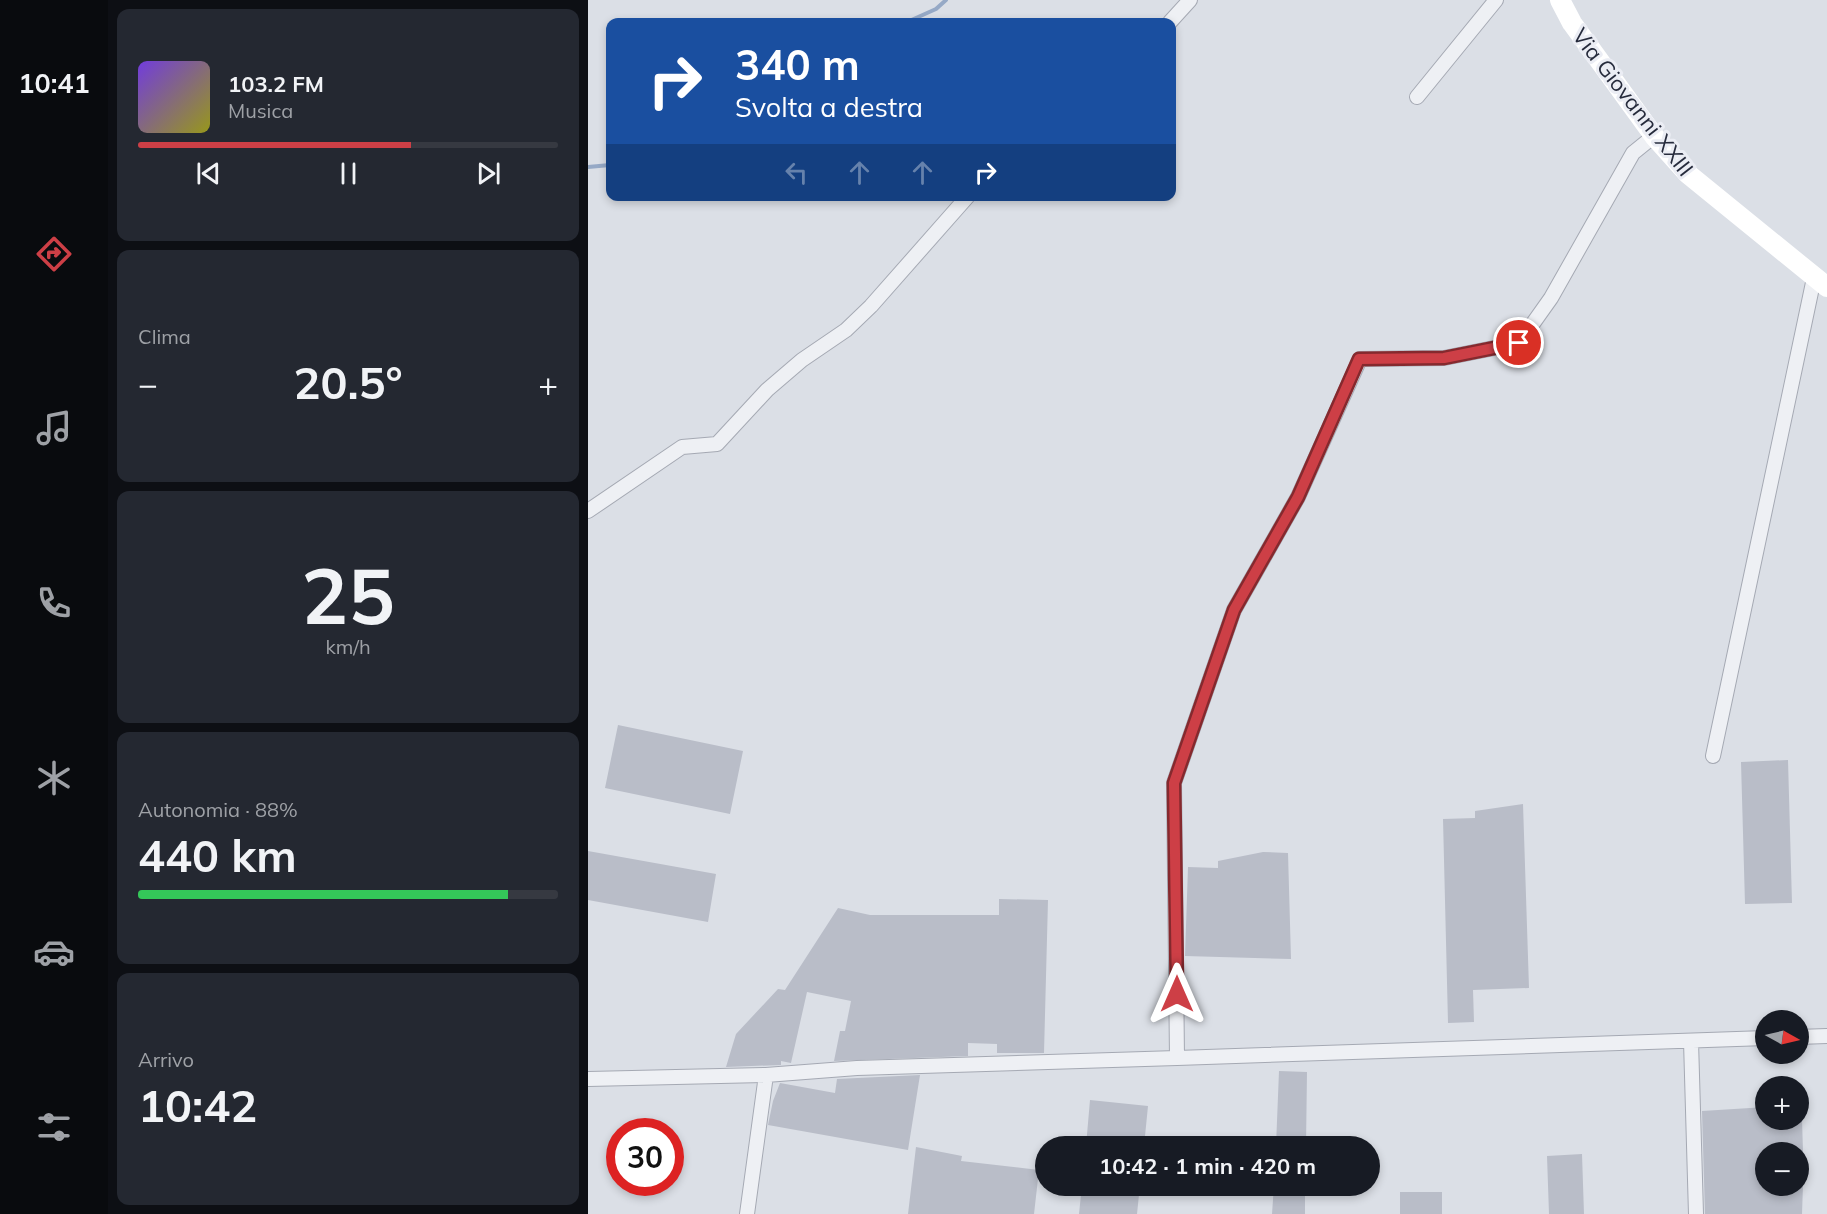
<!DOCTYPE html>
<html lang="it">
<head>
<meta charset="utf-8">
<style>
	body { margin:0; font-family:Mulish,sans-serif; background:#242831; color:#f1f3f6; height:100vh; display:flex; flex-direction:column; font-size:22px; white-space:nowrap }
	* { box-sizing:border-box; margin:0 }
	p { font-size:20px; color:#9ea1a6 }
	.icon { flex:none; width:33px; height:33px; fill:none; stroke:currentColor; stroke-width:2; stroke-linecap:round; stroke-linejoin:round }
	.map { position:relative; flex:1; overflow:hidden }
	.sheet { display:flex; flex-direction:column; gap:9px; padding:9px; background:#0d0f14; width:480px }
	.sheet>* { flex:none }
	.guide { position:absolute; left:18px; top:18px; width:570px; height:183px; border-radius:12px; box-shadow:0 3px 9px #0003; background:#1a4fa0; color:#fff; overflow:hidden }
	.needle { width:39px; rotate:98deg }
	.tools { position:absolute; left:1167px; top:1010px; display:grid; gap:12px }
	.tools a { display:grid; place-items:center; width:54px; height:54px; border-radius:50%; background:#171b24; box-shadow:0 3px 9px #0003; font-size:30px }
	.speed { position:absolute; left:18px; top:1118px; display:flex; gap:12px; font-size:30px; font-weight:700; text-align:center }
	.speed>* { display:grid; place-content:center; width:78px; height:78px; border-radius:50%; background:#171b24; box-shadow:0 3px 9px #0003; line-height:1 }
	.speed .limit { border:9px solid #d22; background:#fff; color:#111 }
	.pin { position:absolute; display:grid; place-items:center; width:51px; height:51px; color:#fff; margin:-26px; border:3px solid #fff; border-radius:50%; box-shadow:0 2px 6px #0007 }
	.me { position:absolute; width:66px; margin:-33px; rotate:0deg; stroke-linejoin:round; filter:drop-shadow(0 0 4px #0008) }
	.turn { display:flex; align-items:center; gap:21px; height:126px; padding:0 30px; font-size:27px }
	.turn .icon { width:78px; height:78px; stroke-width:2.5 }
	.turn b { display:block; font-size:42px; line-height:51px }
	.lanes { display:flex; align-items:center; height:57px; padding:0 30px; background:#0003; justify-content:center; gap:30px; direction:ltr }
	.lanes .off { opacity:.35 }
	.big { font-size:45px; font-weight:700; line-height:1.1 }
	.sheet .card { flex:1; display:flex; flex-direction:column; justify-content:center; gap:9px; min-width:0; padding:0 21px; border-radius:12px; background:#242831 }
	.sheet .dial { align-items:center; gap:0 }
	.dial b { font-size:78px; line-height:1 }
	.song { display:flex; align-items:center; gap:18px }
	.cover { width:72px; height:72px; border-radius:9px; background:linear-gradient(135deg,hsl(260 70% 55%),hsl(60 70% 35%)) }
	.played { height:6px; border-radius:3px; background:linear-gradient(90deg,#cd3f46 65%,#363941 65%) }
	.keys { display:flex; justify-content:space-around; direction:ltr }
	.heat { display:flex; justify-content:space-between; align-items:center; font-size:33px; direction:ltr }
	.charge { height:9px; border-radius:4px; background:linear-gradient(90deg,#34c759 88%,#363941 0) }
	.trip { position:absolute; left:447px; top:1136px; width:345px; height:60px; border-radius:30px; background:#171b24; box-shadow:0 3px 9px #0003; font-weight:700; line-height:60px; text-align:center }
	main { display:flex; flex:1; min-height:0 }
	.tabs { display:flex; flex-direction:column; width:108px; justify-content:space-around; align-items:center; background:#090b0e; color:#9ea1a6 }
	.tabs .icon { width:42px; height:42px }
	.tabs .active { color:#cd3f46 }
	.tabs b { font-size:27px; color:#f1f3f6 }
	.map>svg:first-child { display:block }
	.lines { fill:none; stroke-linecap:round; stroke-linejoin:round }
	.stream { stroke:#96a9c6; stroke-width:4 }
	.building { fill:#b9bdc8 }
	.street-casing { stroke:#a5a9b3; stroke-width:16 }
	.street { stroke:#eef0f4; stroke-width:14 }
	.secondary { stroke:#fff; stroke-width:20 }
	.route-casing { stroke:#85292e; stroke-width:15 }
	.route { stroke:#cd3f46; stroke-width:10 }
	.labels { text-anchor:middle; stroke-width:6; stroke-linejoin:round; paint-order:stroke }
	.street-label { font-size:22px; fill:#262b3c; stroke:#ebedf4 }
</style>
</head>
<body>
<main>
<nav class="tabs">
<b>10:41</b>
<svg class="icon active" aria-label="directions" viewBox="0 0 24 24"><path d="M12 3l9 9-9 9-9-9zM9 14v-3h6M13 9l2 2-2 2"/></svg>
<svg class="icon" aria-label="music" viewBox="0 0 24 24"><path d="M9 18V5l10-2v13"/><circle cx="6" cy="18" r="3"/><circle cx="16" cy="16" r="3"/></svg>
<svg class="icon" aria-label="phone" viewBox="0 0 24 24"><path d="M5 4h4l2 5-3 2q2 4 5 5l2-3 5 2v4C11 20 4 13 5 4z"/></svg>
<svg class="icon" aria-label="climate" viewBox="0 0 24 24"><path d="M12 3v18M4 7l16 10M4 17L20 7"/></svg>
<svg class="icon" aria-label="car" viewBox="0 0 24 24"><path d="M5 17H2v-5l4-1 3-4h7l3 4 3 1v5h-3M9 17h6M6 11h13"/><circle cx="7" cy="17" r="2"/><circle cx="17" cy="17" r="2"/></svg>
<svg class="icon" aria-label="filters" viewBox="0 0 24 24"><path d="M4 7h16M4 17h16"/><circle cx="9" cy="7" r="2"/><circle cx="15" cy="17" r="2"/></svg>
</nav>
<section class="sheet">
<div class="card">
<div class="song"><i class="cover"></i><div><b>103.2 FM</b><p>Musica</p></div></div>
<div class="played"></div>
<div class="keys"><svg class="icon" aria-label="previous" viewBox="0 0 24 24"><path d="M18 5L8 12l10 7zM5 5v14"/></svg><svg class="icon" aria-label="pause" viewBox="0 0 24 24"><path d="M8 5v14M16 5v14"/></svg><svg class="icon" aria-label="next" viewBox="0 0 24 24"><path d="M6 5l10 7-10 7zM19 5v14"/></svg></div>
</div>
<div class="card"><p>Clima</p>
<div class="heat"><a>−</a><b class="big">20.5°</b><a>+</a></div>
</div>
<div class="card dial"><b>25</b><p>km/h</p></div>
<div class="card"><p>Autonomia · 88%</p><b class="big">440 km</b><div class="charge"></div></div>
<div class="card"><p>Arrivo</p><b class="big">10:42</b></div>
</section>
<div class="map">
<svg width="1239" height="1214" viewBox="0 0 1239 1214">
	<rect width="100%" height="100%" fill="#dbdfe6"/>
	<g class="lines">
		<!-- stream -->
		<path class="stream" d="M319 22 348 9 358 0
			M0 167 22 165"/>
	</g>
	<!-- building -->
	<path class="building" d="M30 725 155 751 142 814 17 788Z
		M1200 760 1204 903 1157 904 1153 762Z
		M935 804 941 988 885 990 886 1022 860 1023 855 819 887 818V811Z
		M0 851 128 874 120 922 0 900Z
		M675 852 700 853 703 959 597 956 600 867 630 868V861Z
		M411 899 460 900 456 1053H409V1044L380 1043V1056L246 1061 252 1031H257L263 1001 219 992 203 1063 193 1061V1065L138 1067 148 1034 190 989 197 990 250 908 282 915H411Z
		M691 1071 719 1072 718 1146H688Z
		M332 1075 320 1150 180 1125 185 1101 192 1083 247 1093 249 1079Z
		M502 1100 560 1106 556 1146H498Z
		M1178 1107V1119H1214L1215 1152H1178V1185H1215L1214 1214H1117L1114 1111Z
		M328 1147 374 1156 373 1161 451 1170 446 1214H320Z
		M994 1154 996 1214H961L959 1156Z
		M494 1185H552L549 1214H491Z
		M686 1185H717V1214H684Z
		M812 1192H854V1214H812Z"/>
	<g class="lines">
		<defs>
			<path id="street" d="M582 22 602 0
				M829 97 908 0
				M0 511 94 447 129 444 179 390 214 360 258 330 283 306 380 196
				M1125 756 1226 278
				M1210 1037 1239 1036
				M1103 1041 1108 1214
				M589 1058 1178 1038
				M0 1079 178 1075
				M159 1214 178 1075 269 1068 589 1058 586 783 646 610 710 497 772 359 856 358 931 343 963 298 1045 153 1066 136"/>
		</defs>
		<!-- street casing -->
		<use href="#street" class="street-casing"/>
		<!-- street -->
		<use href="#street" class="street"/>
		<!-- secondary -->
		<path class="secondary" d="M972 0 984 23 1066 136 1100 174 1239 287"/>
	</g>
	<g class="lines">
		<defs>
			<path id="route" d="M589 994 586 783 646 610 710 497 771 359 856 358 931 343"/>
		</defs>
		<!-- route casing -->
		<use href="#route" class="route-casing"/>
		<!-- route -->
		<use href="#route" class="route"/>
	</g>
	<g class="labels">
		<!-- street labels -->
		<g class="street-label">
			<text transform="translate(1045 102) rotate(52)" y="8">Via Giovanni XXIII</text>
		</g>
	</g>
</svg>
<div class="tools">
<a><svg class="needle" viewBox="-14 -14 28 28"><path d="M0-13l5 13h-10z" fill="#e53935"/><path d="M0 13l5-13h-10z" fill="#9ea1a6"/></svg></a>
<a>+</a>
<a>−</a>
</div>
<div class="speed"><div class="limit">30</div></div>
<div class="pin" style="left:931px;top:343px;background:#d93025"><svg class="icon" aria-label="arrive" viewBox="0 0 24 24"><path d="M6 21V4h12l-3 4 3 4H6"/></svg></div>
<svg class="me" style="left:589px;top:994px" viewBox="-20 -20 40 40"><path d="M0-17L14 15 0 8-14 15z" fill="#cd3f46" stroke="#fff" stroke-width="4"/></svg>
<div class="trip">10:42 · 1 min · 420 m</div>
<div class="guide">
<div class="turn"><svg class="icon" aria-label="right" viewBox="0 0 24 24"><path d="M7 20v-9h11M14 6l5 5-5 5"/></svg><div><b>340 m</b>Svolta a destra</div></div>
<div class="lanes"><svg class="icon off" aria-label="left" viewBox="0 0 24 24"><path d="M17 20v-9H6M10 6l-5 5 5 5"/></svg><svg class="icon off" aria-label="ahead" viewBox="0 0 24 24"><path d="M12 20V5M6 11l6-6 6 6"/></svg><svg class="icon off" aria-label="ahead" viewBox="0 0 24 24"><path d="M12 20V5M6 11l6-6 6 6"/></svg><svg class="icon" aria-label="right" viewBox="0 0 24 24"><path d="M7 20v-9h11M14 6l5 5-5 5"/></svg></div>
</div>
</div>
</main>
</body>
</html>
